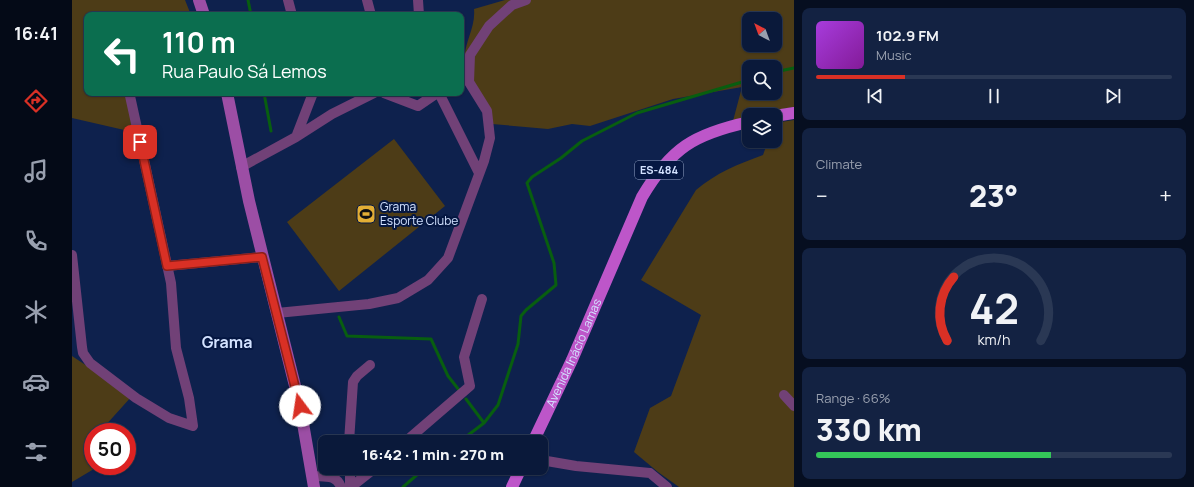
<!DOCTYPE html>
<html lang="en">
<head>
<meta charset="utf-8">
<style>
	body { margin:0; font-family:Manrope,sans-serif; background:#132242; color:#f1f3f6; height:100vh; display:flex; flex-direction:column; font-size:15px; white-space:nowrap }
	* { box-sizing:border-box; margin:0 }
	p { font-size:13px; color:#99a0af }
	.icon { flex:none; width:22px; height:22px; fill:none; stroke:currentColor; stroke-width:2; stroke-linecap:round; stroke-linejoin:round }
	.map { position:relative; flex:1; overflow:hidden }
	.drawer { display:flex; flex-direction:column; gap:8px; padding:8px; background:#060e20; width:400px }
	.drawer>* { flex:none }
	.banner { position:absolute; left:12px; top:12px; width:380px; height:84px; border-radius:8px; box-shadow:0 1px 3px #0004,0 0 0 1px #2a3854; background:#0b6e4f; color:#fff; overflow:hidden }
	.needle { width:26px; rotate:319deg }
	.fabs { position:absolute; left:670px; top:12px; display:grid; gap:8px }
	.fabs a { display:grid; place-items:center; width:40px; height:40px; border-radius:8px; background:#0a193a; box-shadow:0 1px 3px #0004,0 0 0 1px #2a3854; font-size:20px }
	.speed { position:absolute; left:12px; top:423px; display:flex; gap:8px; font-size:20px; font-weight:700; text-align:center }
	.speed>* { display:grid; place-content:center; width:52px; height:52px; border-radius:50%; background:#0a193a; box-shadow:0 1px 3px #0004,0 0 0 1px #2a3854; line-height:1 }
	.speed .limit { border:6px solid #d22; background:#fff; color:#111 }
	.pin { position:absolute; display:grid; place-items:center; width:34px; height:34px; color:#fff; margin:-17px; border-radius:8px; box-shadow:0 2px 6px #0006 }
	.me { position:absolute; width:44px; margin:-22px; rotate:346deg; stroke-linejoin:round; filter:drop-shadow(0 0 3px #0008) }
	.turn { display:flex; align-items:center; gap:14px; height:84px; padding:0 12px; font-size:18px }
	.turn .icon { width:52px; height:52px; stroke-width:2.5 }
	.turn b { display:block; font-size:28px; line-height:34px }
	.big { font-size:30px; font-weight:800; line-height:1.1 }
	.drawer .card { flex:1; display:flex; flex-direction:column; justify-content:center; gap:6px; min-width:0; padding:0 14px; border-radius:8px; background:#132242 }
	.drawer .dial { align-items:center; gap:0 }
	.dial svg { height:104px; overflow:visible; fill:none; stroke:#2a3854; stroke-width:7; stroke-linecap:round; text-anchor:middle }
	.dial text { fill:#f1f3f6; stroke:none }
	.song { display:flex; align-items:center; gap:12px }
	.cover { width:48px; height:48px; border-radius:6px; background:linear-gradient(135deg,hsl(280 70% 55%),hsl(290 70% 35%)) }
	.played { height:4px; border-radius:2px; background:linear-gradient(90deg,#d93025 25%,#2a3854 25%) }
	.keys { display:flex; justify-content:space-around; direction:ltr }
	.heat { display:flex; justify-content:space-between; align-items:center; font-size:22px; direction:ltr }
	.charge { height:6px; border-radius:3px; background:linear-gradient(90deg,#34c759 66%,#2a3854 0) }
	.trip { position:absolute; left:246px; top:435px; width:230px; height:40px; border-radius:8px; background:#0a193a; box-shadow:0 1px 3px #0004,0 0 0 1px #2a3854; font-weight:800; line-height:40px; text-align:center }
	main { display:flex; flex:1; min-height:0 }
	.menu { display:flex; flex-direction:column; width:72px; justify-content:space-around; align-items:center; background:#040a17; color:#99a0af }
	.menu .icon { width:28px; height:28px }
	.menu .on { color:#d93025 }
	.menu b { font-size:18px; color:#f1f3f6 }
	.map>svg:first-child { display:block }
	.green { fill:#4d3c17; fill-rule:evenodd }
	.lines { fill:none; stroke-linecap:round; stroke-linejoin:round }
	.stream { stroke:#085e10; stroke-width:3 }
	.street { stroke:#714177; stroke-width:10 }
	.secondary { stroke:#9c4ea5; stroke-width:12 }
	.primary { stroke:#bd56c9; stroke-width:12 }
	.route-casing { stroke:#8d1f18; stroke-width:10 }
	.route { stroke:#d93025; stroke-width:7 }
	.labels { text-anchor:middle; stroke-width:4; stroke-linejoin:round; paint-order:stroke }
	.shield { fill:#051742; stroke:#95a5c6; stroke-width:1 }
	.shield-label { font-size:11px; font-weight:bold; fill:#d3e2ff }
	.poi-label { font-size:12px; fill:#d3e2ff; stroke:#051742; text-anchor:start }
	.street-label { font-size:12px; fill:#d3e2ff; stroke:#051742 }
	.district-label { font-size:16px; font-weight:bold; fill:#d3e2ff; stroke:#051742 }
</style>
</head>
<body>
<main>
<nav class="menu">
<b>16:41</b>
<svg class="icon on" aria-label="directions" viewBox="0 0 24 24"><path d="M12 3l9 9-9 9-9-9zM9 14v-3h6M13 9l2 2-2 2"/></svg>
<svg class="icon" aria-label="music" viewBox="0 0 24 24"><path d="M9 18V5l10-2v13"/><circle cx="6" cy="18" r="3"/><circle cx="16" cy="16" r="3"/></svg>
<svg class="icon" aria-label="phone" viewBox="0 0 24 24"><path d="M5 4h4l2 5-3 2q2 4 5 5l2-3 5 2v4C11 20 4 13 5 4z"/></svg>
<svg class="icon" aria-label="climate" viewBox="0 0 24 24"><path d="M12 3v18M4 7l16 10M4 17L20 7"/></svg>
<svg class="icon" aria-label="car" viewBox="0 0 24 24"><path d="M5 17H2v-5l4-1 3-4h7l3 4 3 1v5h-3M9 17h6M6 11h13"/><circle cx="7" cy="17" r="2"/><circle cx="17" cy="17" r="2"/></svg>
<svg class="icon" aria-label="filters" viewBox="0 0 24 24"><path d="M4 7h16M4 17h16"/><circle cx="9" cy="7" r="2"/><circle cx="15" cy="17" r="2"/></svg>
</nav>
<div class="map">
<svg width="722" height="487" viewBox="0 0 722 487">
	<rect width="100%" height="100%" fill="#0e214d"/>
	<!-- green -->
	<path class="green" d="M0 0H113L119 15H15V93H56L61 132 0 118Z
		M433 0H722V107L677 115 661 121 670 87 601 99 518 126 500 124 476 129 420 124 393 64C390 45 404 29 402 9ZM677 19H703V45H677ZM677 67H703V93H677Z
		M722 120V487H607L586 472 562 452 578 408 599 396 629 315 569 280 624 190C644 173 666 164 691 155L696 141H703V123Z
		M322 139 373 206 267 291 215 222Z
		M0 356 60 396 32 427V432H21V466H27L0 482Z"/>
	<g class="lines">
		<!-- stream -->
		<path class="stream" d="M176 0 179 15
			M703 72 722 68
			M192 93 199 131
			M267 317 275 336 359 339 376 376 387 390
			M394 399 412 423
			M387 442 412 423 426 405 446 344 449 316 454 310 484 285 482 263 455 183 460 177 489 158 510 141 565 113 677 80
			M331 487 353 468"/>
		<!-- street -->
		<path class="street" d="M216 0 220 15
			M295 0 299 15
			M346 0 347 15
			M312 93 346 106 365 93
			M367 93 407 173
			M224 137 241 93
			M169 167 224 137 260 114 302 93
			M0 255 10 347 11 353 18 363 64 398 97 418 121 426 117 398 104 348 99 283 58 96
			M95 266 190 257
			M205 313 297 304 326 298 356 280 376 258 412 161 418 138 415 111 397 82 398 55 417 26 440 5 454 0
			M712 395 722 406
			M277 442 281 382 285 376 298 365
			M333 442 398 386 392 357 410 299
			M469 460 504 466 578 473 595 487
			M278 468V487
			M240 476C253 477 264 474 269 487
			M279 487 303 468"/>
		<!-- secondary -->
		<path class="secondary" d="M127 0 132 15
			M155 93 177 201 228 406 242 487"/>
		<!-- primary -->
		<g class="primary">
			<path d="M703 116 722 113"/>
			<path id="s1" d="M461 442 500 360 570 197C599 148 622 134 677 122"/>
			<path d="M440 487 449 468"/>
		</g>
	</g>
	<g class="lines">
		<defs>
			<path id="route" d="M68 142 95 266 190 257 228 406"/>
		</defs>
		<!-- route casing -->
		<use href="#route" class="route-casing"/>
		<!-- route -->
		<use href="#route" class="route"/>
	</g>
	<!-- icons -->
	<defs>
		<symbol id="stadium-square" viewBox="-11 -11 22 22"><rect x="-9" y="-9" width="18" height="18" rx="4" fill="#e3ae35" stroke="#051742"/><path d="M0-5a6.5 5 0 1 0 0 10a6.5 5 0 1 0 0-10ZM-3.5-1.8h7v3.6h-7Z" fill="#111"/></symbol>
	</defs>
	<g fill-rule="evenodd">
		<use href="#stadium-square" x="283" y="203" width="22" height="22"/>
	</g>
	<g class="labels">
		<!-- shield labels -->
		<rect class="shield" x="563" y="161" width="48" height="18" rx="3"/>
		<g class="shield-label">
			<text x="587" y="174">ES-484</text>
		</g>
		<!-- poi labels -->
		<g class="poi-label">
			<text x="308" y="211">Grama<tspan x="308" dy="14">Esporte Clube</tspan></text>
		</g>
		<!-- street labels -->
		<g class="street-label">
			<text dy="4" stroke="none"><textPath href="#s1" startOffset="98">Avenida Inácio Lamas</textPath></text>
		</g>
		<!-- district labels -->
		<g class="district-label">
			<text x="155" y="348">Grama</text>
		</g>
	</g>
</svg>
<div class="fabs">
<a><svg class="needle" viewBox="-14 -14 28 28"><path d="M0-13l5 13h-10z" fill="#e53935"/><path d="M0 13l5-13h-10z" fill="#99a0af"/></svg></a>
<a><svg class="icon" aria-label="search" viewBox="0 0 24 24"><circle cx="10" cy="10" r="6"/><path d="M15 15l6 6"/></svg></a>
<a><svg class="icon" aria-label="layers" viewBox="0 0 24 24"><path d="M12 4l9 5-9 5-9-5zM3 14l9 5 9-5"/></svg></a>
</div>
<div class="speed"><div class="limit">50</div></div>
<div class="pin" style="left:68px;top:142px;background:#d93025"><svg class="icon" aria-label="arrive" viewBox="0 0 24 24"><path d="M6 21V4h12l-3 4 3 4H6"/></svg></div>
<svg class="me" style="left:228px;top:406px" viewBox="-20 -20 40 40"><circle r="19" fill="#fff"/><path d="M0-13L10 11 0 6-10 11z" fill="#d93025"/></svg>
<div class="trip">16:42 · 1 min · 270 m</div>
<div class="banner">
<div class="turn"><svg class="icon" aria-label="left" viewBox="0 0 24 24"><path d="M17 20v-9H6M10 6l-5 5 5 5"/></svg><div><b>110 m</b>Rua Paulo Sá Lemos</div></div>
</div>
</div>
<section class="drawer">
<div class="card">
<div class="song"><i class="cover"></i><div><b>102.9 FM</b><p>Music</p></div></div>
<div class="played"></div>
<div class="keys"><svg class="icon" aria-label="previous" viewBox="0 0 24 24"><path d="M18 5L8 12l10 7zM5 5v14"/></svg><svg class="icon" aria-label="pause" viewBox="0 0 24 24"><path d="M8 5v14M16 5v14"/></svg><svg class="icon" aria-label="next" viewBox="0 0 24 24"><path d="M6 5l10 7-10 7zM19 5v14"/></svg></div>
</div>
<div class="card"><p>Climate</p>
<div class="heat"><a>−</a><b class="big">23°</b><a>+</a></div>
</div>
<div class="card dial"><svg viewBox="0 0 100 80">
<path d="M14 69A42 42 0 1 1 86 69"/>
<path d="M14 69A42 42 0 0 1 19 20" stroke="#d93025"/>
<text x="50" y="56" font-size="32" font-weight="700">42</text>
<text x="50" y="72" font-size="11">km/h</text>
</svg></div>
<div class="card"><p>Range · 66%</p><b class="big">330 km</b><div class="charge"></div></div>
</section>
</main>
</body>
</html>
